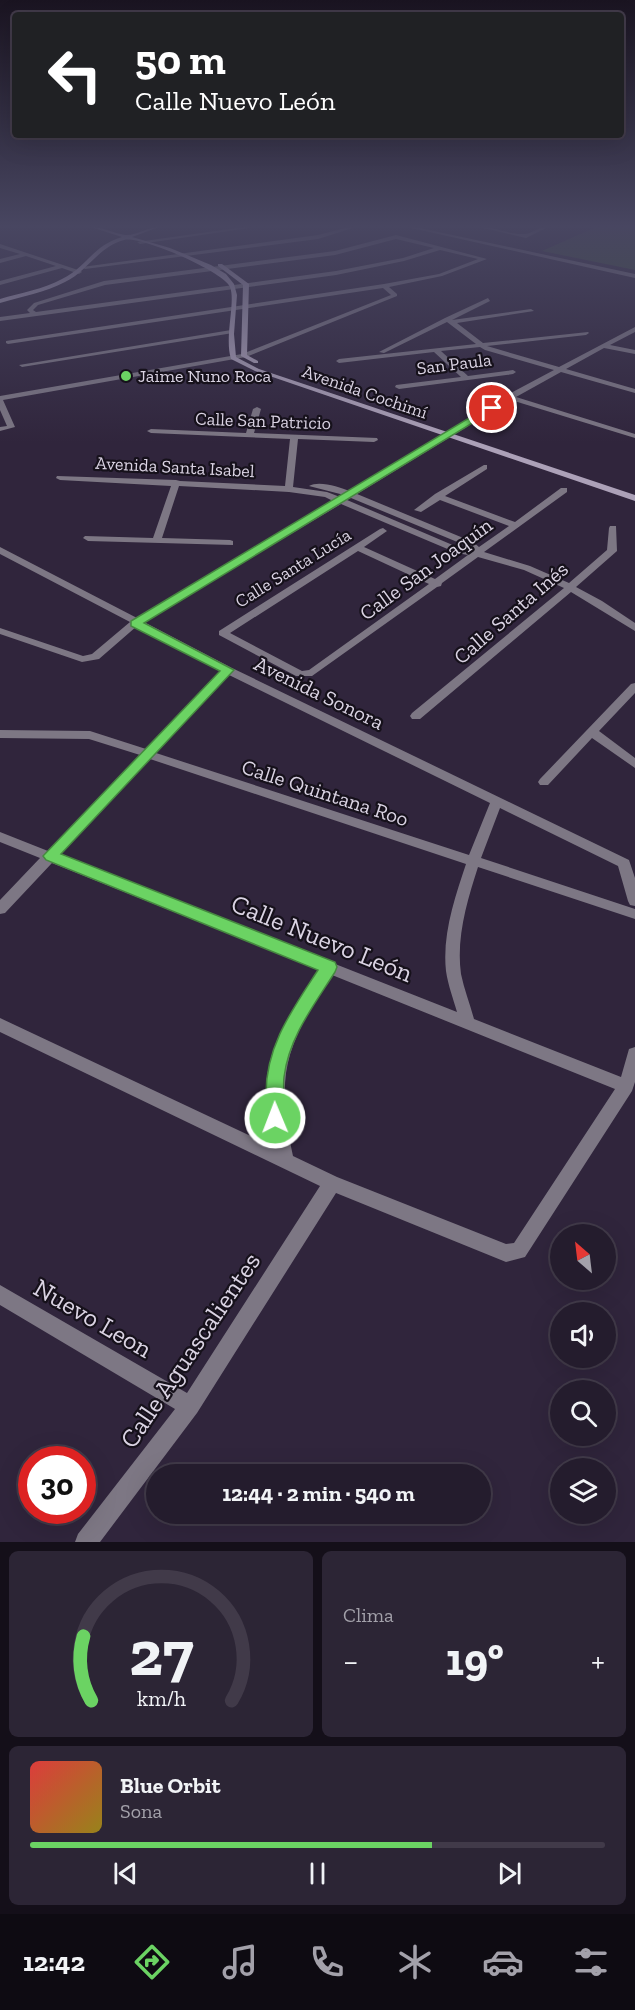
<!DOCTYPE html>
<html lang="es">
<head>
<meta charset="utf-8">
<style>
	body { margin:0; font-family:"Zilla Slab",serif; background:#2c2535; color:#f1f3f6; height:100vh; display:flex; flex-direction:column; font-size:22px; white-space:nowrap }
	* { box-sizing:border-box; margin:0 }
	p { font-size:20px; color:#a3a1aa }
	.icon { flex:none; width:33px; height:33px; fill:none; stroke:currentColor; stroke-width:2; stroke-linecap:round; stroke-linejoin:round }
	.map { position:relative; height:1542px; overflow:hidden }
	.drawer { display:flex; flex-direction:column; gap:9px; padding:9px; background:#140f19; flex:1 }
	.drawer>* { flex:none }
	.hud { position:absolute; left:12px; top:12px; width:612px; height:126px; border-radius:6px; box-shadow:0 6px 24px #0002,0 0 0 2px #413a49; background:#202124; color:#fff; overflow:hidden }
	.needle { width:39px; rotate:332deg }
	.controls { position:absolute; left:550px; top:1224px; display:grid; gap:12px }
	.controls a { display:grid; place-items:center; width:66px; height:66px; border-radius:50%; background:#241c2d; box-shadow:0 6px 24px #0002,0 0 0 2px #413a49; font-size:30px }
	.speed { position:absolute; left:18px; top:1446px; display:flex; gap:12px; font-size:30px; font-weight:700; text-align:center }
	.speed>* { display:grid; place-content:center; width:78px; height:78px; border-radius:50%; background:#241c2d; box-shadow:0 6px 24px #0002,0 0 0 2px #413a49; line-height:1 }
	.speed .limit { border:9px solid #d22; background:#fff; color:#111 }
	.pin { position:absolute; display:grid; place-items:center; width:51px; height:51px; color:#fff; margin:-26px; border:3px solid #fff; border-radius:50%; box-shadow:0 2px 6px #0007 }
	.me { position:absolute; width:66px; margin:-33px; rotate:359deg; stroke-linejoin:round; filter:drop-shadow(0 0 4px #0008) }
	.turn { display:flex; align-items:center; gap:21px; height:126px; padding:0 24px; font-size:27px }
	.turn .icon { width:78px; height:78px; stroke-width:2.5 }
	.turn b { display:block; font-size:42px; line-height:51px }
	.big { font-size:45px; font-weight:700; line-height:1.1 }
	.drawer .widget { flex:1; display:flex; flex-direction:column; justify-content:center; gap:9px; min-width:0; padding:0 21px; border-radius:9px; background:#2c2535 }
	.drawer .dial { align-items:center; gap:0 }
	.dial svg { height:156px; overflow:visible; fill:none; stroke:#413a49; stroke-width:7; stroke-linecap:round; text-anchor:middle }
	.dial text { fill:#f1f3f6; stroke:none }
	.song { display:flex; align-items:center; gap:18px }
	.cover { width:72px; height:72px; border-radius:9px; background:linear-gradient(135deg,hsl(0 70% 55%),hsl(50 70% 35%)) }
	.played { height:6px; border-radius:3px; background:linear-gradient(90deg,#6bd363 70%,#413a49 70%) }
	.keys { display:flex; justify-content:space-around; direction:ltr }
	.heat { display:flex; justify-content:space-between; align-items:center; font-size:33px; direction:ltr }
	.drawer .tiles { flex:1; display:grid; gap:9px; grid-template-columns:1fr 1fr }
	.widget:last-child { grid-column:span 2 }
	.trip { position:absolute; left:146px; top:1464px; width:345px; height:60px; border-radius:30px; background:#241c2d; box-shadow:0 6px 24px #0002,0 0 0 2px #413a49; font-weight:700; line-height:60px; text-align:center }
	.dock { display:flex; height:96px; justify-content:space-around; align-items:center; background:#0e0b12; color:#a3a1aa }
	.dock .icon { width:42px; height:42px }
	.dock .selected { color:#6bd363 }
	.dock b { font-size:27px; color:#f1f3f6 }
	.map>svg:first-child { display:block }
	.green { fill:#3c4f3a }
	.lines { fill:none; stroke-linecap:round; stroke-linejoin:round }
	.street { fill:#7d7784; fill-rule:evenodd }
	.secondary { fill:#aca1b8; fill-rule:evenodd }
	.route { fill:#6bd363; stroke:#468940; stroke-width:1.5 }
	.poi-dot { fill:#6bd363; stroke:#16111b; stroke-width:2 }
	.labels { text-anchor:middle; stroke-width:4.5; stroke-linejoin:round; paint-order:stroke }
	.far-street-label { font-size:18px; fill:#dad3e3; stroke:#16111b }
	.far-poi-label { font-size:18px; fill:#dad3e3; stroke:#16111b; text-anchor:start }
	.street-label { font-size:21px; fill:#dad3e3; stroke:#16111b }
	.near-street-label { font-size:26px; fill:#dad3e3; stroke:#16111b }
</style>
</head>
<body>
<div class="map">
<svg width="635" height="1542" viewBox="0 0 635 1542">
	<rect width="100%" height="100%" fill="#30253c"/>
	<!-- green -->
	<path class="green" d="M596 227H635V270L542 251Z"/>
	<g class="lines">
		<!-- street -->
		<path class="street" d="M244 227H256L140 244 137 242Z
			M349 227H356L318 239 85 269 82 267 318 235Z
			M407 227H415L635 274V278Z
			M479 227C494 226 509 235 524 234 532 234 539 226 548 227L526 238Z
			M396 235 487 259 442 276 389 287 397 294V296L246 357 3 400 15 427 0 431V427L7 426 0 410V396L242 354 391 295 383 288 8 344 6 343V341L384 284 439 274 478 259 440 250 404 261 336 275 0 321V317L30 313 27 310 34 303 104 281 335 251ZM396 239 434 248 403 258 336 271 36 312 33 310 38 305 105 285 335 255Z
			M0 244 81 271 82 272 79 274 62 268 0 285V281L56 266 26 256 0 263V259L20 254 0 248Z
			M488 298 490 301 452 320 531 309 534 311 457 323 483 343 588 332 589 333 586 335 487 346 559 367 635 327V332L610 345 635 350V354L604 348 566 369 635 389V393L561 372 516 397 635 434V438L511 400 357 494 473 542 479 547 509 526 440 500 421 512 414 510 435 494 484 465H487V469L445 496 515 522 561 488H567V492L484 552 530 566 569 583 607 550 609 528 610 526H616L617 551 576 587 602 601 635 623V631L571 592 420 719H412L410 716 412 713 564 588 524 570 478 557 442 583 441 586 437 587 312 676H296L219 635V631L380 529 383 528 387 531 364 547 435 579 468 555 457 553 341 504 144 622 232 668 629 860 635 878V906L630 905 628 901 618 866 500 808 481 858 635 909V919L478 867C467 901 456 938 461 974 464 989 470 1004 474 1019L621 1077 629 1049 635 1047V1082L632 1091 525 1257 506 1262 336 1193 197 1413 100 1542H75L78 1534 175 1409 0 1305V1285L187 1393 320 1186 0 1032V1018L274 1147C259 1067 276 1036 319 970L52 863 5 913 0 914V900L40 858 0 842V832L48 851 140 755 89 739 0 738V730L90 731 146 749 221 671 137 626 99 659 82 662 0 634V628L83 656 92 654 130 622 0 554V547L137 618 333 501 325 497 289 492 179 486 162 538 230 540 233 541V545L88 541 83 538 85 536 153 538 171 486 60 480 56 478 57 476 176 480 180 481 285 486 290 439 151 433 147 431 151 429 246 433 253 409 257 407 261 409 254 433 377 438 378 440 374 442 298 439 293 487 327 492 340 497 344 495 309 486C319 480 339 487 350 491L507 395 554 370 485 350 480 347 441 351 468 376 513 370 516 372 513 374 399 389 395 387 396 385 461 377 434 352 339 363 336 361 339 359 476 344 447 322 384 353 379 352 445 318ZM351 498 467 546 472 550 462 549 347 500ZM358 551 429 584 309 670 302 671 230 633ZM229 675 490 803 469 855 156 753ZM150 759 466 864C455 897 442 935 446 971 448 985 453 998 457 1012L59 855ZM332 975 615 1089 514 1243 506 1244 337 1177 293 1156C275 1071 286 1046 332 975Z
			M231 330 233 331V333L22 367 19 365Z
			M635 683V693L599 731 635 758V768L592 738 548 785H540L538 782 540 779 631 684Z"/>
		<!-- secondary -->
		<path class="secondary" d="M91 227C103 227 113 233 125 235 136 236 148 227 159 227L132 237 170 248 211 265 226 274 234 284 237 295 234 334 236 357 259 369 635 495V501L255 371 231 359C224 337 236 302 230 287 223 271 139 235 124 240 98 247 88 271 65 282 46 292 21 297 0 303V299C20 293 44 289 62 279 88 266 92 246 122 237Z
			M218 264H222L249 284 247 355 258 361V363H254L241 356 243 285 218 266Z"/>
	</g>
	<!-- sky -->
	<linearGradient id="sky" x2="0" y2="1"><stop stop-color="#1a1421"/><stop offset="0.51" stop-color="#484661"/><stop offset="1" stop-color="#484661" stop-opacity="0"/></linearGradient>
	<rect width="635" height="443" fill="url(#sky)"/>
	<!-- route -->
	<path class="route" d="M489 406 497 408 144 623 234 670 61 854 335 962 337 967 335 972C314 1005 289 1037 284 1077 282 1092 288 1110 282 1124L275 1126 269 1124C265 1115 266 1106 266 1096 265 1047 292 1010 318 970L46 860 43 856 220 671 131 626V621Z"/>
	<!-- markers -->
	<circle class="poi-dot" cx="126" cy="376" r="6"/>
	<g class="labels">
		<!-- far-street labels -->
		<g class="far-street-label">
			<text transform="translate(454 364) rotate(-7)" y="6">San Paula</text>
			<text transform="translate(365 392) rotate(19)" y="6">Avenida Cochimí</text>
			<text transform="translate(263 421) rotate(2)" y="6">Calle San Patricio</text>
			<text transform="translate(175 467) rotate(3)" y="6">Avenida Santa Isabel</text>
			<text transform="translate(293 568) rotate(-32)" y="6">Calle Santa Lucía</text>
		</g>
		<!-- far-poi labels -->
		<g class="far-poi-label">
			<text x="138" y="382">Jaime Nuno Roca</text>
		</g>
		<!-- street labels -->
		<g class="street-label">
			<text transform="translate(426 569) rotate(-36)" y="7">Calle San Joaquín</text>
			<text transform="translate(511 613) rotate(-41)" y="7">Calle Santa Inés</text>
			<text transform="translate(319 693) rotate(26)" y="7">Avenida Sonora</text>
			<text transform="translate(325 793) rotate(18)" y="7">Calle Quintana Roo</text>
		</g>
		<!-- near-street labels -->
		<g class="near-street-label">
			<text transform="translate(322 938) rotate(22)" y="9">Calle Nuevo León</text>
			<text transform="translate(93 1318) rotate(30)" y="9">Nuevo Leon</text>
			<text transform="translate(190 1350) rotate(-56)" y="9">Calle Aguascalientes</text>
		</g>
	</g>
</svg>
<div class="controls">
<a><svg class="needle" viewBox="-14 -14 28 28"><path d="M0-13l5 13h-10z" fill="#e53935"/><path d="M0 13l5-13h-10z" fill="#a3a1aa"/></svg></a>
<a><svg class="icon" aria-label="sound" viewBox="0 0 24 24"><path d="M4 9h4l5-4v14l-5-4H4zM17 9q2 3 0 6"/></svg></a>
<a><svg class="icon" aria-label="search" viewBox="0 0 24 24"><circle cx="10" cy="10" r="6"/><path d="M15 15l6 6"/></svg></a>
<a><svg class="icon" aria-label="layers" viewBox="0 0 24 24"><path d="M12 4l9 5-9 5-9-5zM3 14l9 5 9-5"/></svg></a>
</div>
<div class="speed"><div class="limit">30</div></div>
<div class="pin" style="left:492px;top:408px;background:#d93025"><svg class="icon" aria-label="arrive" viewBox="0 0 24 24"><path d="M6 21V4h12l-3 4 3 4H6"/></svg></div>
<svg class="me" style="left:275px;top:1118px" viewBox="-20 -20 40 40"><circle r="17" fill="#6bd363" stroke="#fff" stroke-width="3"/><path d="M0-11L8 9 0 5-8 9z" fill="#fff"/></svg>
<div class="trip">12:44 · 2 min · 540 m</div>
<div class="hud">
<div class="turn"><svg class="icon" aria-label="left" viewBox="0 0 24 24"><path d="M17 20v-9H6M10 6l-5 5 5 5"/></svg><div><b>50 m</b>Calle Nuevo León</div></div>
</div>
</div>
<section class="drawer">
<div class="tiles">
<div class="widget dial"><svg viewBox="0 0 100 80">
<path d="M14 69A42 42 0 1 1 86 69"/>
<path d="M14 69A42 42 0 0 1 10 36" stroke="#6bd363"/>
<text x="50" y="56" font-size="32" font-weight="700">27</text>
<text x="50" y="72" font-size="11">km/h</text>
</svg></div>
<div class="widget"><p>Clima</p>
<div class="heat"><a>−</a><b class="big">19°</b><a>+</a></div>
</div>
<div class="widget">
<div class="song"><i class="cover"></i><div><b>Blue Orbit</b><p>Sona</p></div></div>
<div class="played"></div>
<div class="keys"><svg class="icon" aria-label="previous" viewBox="0 0 24 24"><path d="M18 5L8 12l10 7zM5 5v14"/></svg><svg class="icon" aria-label="pause" viewBox="0 0 24 24"><path d="M8 5v14M16 5v14"/></svg><svg class="icon" aria-label="next" viewBox="0 0 24 24"><path d="M6 5l10 7-10 7zM19 5v14"/></svg></div>
</div>
</div>
</section>
<nav class="dock">
<b>12:42</b>
<svg class="icon selected" aria-label="directions" viewBox="0 0 24 24"><path d="M12 3l9 9-9 9-9-9zM9 14v-3h6M13 9l2 2-2 2"/></svg>
<svg class="icon" aria-label="music" viewBox="0 0 24 24"><path d="M9 18V5l10-2v13"/><circle cx="6" cy="18" r="3"/><circle cx="16" cy="16" r="3"/></svg>
<svg class="icon" aria-label="phone" viewBox="0 0 24 24"><path d="M5 4h4l2 5-3 2q2 4 5 5l2-3 5 2v4C11 20 4 13 5 4z"/></svg>
<svg class="icon" aria-label="climate" viewBox="0 0 24 24"><path d="M12 3v18M4 7l16 10M4 17L20 7"/></svg>
<svg class="icon" aria-label="car" viewBox="0 0 24 24"><path d="M5 17H2v-5l4-1 3-4h7l3 4 3 1v5h-3M9 17h6M6 11h13"/><circle cx="7" cy="17" r="2"/><circle cx="17" cy="17" r="2"/></svg>
<svg class="icon" aria-label="filters" viewBox="0 0 24 24"><path d="M4 7h16M4 17h16"/><circle cx="9" cy="7" r="2"/><circle cx="15" cy="17" r="2"/></svg>
</nav>
</body>
</html>
